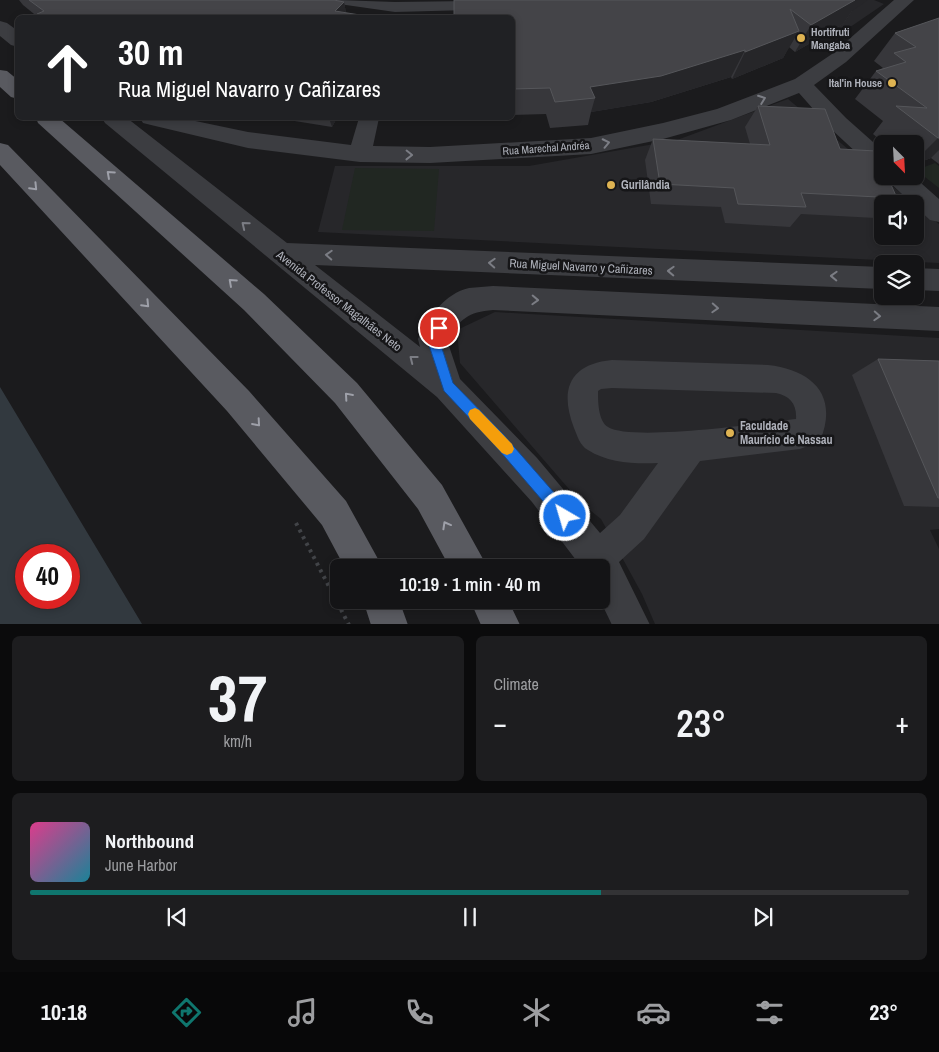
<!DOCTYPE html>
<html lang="en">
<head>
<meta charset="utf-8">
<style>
	body { margin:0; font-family:"Archivo Narrow",sans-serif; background:#1d1d1f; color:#f1f3f6; height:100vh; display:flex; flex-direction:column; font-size:19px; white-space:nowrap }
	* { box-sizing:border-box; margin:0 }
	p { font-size:16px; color:#9d9ea1 }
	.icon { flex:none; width:28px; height:28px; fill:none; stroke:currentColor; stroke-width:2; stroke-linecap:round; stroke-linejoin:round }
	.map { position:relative; height:624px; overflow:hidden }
	.panel { display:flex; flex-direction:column; gap:12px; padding:12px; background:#0b0b0c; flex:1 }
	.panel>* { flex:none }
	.guide { position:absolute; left:15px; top:15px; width:500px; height:105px; border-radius:8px; box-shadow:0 2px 8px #0003,0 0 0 1px #333335; background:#202124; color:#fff; overflow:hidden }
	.needle { width:32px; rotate:156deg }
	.buttons { position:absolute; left:874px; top:135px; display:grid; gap:10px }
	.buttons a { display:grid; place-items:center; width:50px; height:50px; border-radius:8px; background:#141416; box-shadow:0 2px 8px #0003,0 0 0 1px #333335; font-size:25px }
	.speed { position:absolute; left:15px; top:544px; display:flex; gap:10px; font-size:25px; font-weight:700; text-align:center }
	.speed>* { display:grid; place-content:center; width:65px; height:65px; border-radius:50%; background:#141416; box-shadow:0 2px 8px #0003,0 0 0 1px #333335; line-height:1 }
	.speed .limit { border:8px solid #d22; background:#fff; color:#111 }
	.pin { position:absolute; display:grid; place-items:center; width:42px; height:42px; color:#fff; margin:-21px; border:2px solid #fff; border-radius:50%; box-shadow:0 1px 5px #0007 }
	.me { position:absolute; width:55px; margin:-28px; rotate:322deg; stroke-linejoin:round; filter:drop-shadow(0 0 4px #0008) }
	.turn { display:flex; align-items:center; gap:18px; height:105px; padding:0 20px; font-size:22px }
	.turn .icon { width:65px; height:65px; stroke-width:2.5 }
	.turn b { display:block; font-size:35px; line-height:42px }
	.big { font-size:38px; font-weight:600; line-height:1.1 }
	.panel .tile { flex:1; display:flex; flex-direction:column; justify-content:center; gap:8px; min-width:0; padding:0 18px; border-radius:8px; background:#1d1d1f }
	.panel .dial { align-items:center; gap:0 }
	.dial b { font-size:65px; line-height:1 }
	.song { display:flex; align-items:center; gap:15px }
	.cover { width:60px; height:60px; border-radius:8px; background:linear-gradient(135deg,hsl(330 70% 55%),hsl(190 70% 35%)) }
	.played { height:5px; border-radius:2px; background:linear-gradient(90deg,#0f766e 65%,#333335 65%) }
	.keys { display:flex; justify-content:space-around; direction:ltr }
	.heat { display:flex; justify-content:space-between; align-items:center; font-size:28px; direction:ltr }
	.panel .tiles { flex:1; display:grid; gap:12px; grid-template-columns:1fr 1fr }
	.tile:last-child { grid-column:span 2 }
	.trip { position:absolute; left:330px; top:559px; width:280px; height:50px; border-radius:8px; background:#141416; box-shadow:0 2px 8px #0003,0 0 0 1px #333335; font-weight:600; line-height:50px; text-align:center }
	.tab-bar { display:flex; height:80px; justify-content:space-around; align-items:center; background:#080809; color:#9d9ea1 }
	.tab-bar .icon { width:35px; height:35px }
	.tab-bar .on { color:#0f766e }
	.tab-bar b { font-size:22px; color:#f1f3f6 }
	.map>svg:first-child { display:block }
	.built { fill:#27272a }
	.green { fill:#212722 }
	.water { fill:#32393f; fill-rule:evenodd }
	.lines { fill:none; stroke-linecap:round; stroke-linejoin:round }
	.path { stroke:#424448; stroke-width:4; stroke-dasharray:3 4.5; stroke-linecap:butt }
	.minor { fill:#3c3d41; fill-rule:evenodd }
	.major { fill:#595a60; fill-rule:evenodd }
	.wall { fill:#37373b }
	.shaded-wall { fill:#262629 }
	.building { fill:#444448; stroke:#55565a }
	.oneway { stroke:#7b7d84 }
	.oneway2 { stroke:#9ea0a9 }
	.route { fill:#1a73e8; stroke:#114b97 }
	.slow { fill:#f59e0b }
	.poi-dot { fill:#deb352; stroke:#161618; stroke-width:2 }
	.labels { text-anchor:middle; stroke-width:5; stroke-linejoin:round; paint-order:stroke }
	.far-poi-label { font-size:11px; font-weight:bold; fill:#afb2bb; stroke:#161618; text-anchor:start }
	.far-street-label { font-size:11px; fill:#afb2bb; stroke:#161618 }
	.poi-label { font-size:12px; font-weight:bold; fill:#afb2bb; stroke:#161618; text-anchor:start }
	.street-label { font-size:12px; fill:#afb2bb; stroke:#161618 }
</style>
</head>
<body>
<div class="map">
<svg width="939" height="625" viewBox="0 0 939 625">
	<rect width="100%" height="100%" fill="#1b1b1d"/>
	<!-- built -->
	<path class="built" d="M767 0H874L884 4 837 36Z
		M788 99 914 204H882V236H915V204L939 224V263L318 232 335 166H529L677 140Z
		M495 312 939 338V529L930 530 939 549V624H655L642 594 601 519 581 503 460 363 457 330Z"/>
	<!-- green -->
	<path class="green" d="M935 163 939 166V188L916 170Z
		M355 168 439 169 434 231 342 230Z"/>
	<!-- water -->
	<path class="water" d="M0 387 142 624H0ZM26 555H69V598H26Z"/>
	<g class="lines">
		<!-- path -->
		<path class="path" d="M296 523 349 625"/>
		<!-- minor -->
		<path class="minor" d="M337 0 395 2 557 0 554 4 548 5 506 9 395 12 346 5 340 4Z
			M894 0H914L846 62 814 85 846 118 882 150V171L874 169 830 128 799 93 731 120 663 139 591 154 430 163 360 162 248 148 151 125 143 123 140 118H181L248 132 351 145 359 118H379L373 146 430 147 591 138 663 123 717 109 795 79 832 54Z
			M0 21 7 23 18 31V47L11 45 0 36Z
			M102 118H127L287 243 882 267V289L315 265 420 347 418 339C428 318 445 293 469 288 477 287 485 287 493 286L939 307V331L493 310C468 312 460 319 447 340L460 379 537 458 600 533 620 515 658 463C635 464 608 463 588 450 580 446 577 435 574 428 559 389 570 364 612 360L768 365C812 370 839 395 820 441L800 449 700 461 644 539 619 562 650 625H612L600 600 601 568H582L532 502 437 397 105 123ZM612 388 776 393C790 396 797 404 796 419 763 423 632 442 608 427 598 421 598 401 598 391L601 389Z
			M886 176H913L939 199V222L930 220 889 182Z
			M915 268 939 269V291L915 290Z"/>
		<!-- major -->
		<path class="major" d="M0 70 7 71 18 80V99L11 97 0 87Z
			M36 118H59L264 294 357 383 442 485 488 568H450L418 509 335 403 244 310 38 123Z
			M0 143 8 145 249 391 346 501 383 568H345L322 525 227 411 0 165Z
			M363 600H399L408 625H371Z
			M470 600H508L520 625H481Z"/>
	</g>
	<!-- wall -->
	<path class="wall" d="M19 0H334L344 2 346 13 360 18H39L23 5Z
		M454 0 852 11 843 24 795 52 789 47 783 58 732 79 731 77 651 102 591 112 588 125 550 128 546 114 512 115V18Z
		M939 18V164L931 158 915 164V144H885L873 134 883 121 855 99 876 71 883 68 874 61 895 33Z
		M758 106 840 149 897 198 891 204H882V212L876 218 801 214 790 227 725 223 721 207 651 204 645 160 653 139 750 144 745 127Z
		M276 118H337L332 127Z
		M878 359 939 361V507L904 506 852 375Z"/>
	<!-- shaded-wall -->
	<path class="shaded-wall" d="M850 0H868L852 11 843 24 795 52 811 25Z
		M344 2 347 18 335 11Z
		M799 31 783 58 732 79 745 52Z
		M745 50 731 77 651 102 591 112 595 98 590 87Z
		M329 118H337L332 127Z
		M938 138H939V150L931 158 915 164V161Z"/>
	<!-- building -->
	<path class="building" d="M29 0H334L344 2 335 11 360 15 358 18H44L37 14 44 11Z
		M454 0H855L811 25 790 9 799 31 745 52V50L661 76 590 87 595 98 555 102 550 88 512 89V18H454Z
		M939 18V138H938L896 106 927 108 876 71 906 62 894 53 916 47 895 33Z
		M758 106 825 109 840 149 876 151 882 166V176H887L897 198 801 193 806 207 738 204 734 188 660 184 653 139 770 145Z
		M878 359 939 361V498H938Z"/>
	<!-- one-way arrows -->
	<defs><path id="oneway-chevron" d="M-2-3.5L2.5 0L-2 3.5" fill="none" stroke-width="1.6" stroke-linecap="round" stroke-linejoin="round" transform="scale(1.25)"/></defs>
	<g class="oneway">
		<use href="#oneway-chevron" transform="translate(762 99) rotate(-21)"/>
		<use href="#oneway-chevron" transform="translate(606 143) rotate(-12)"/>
		<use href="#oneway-chevron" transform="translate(409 155) rotate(1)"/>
		<use href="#oneway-chevron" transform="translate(245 225) rotate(-141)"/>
		<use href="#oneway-chevron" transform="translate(329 255) rotate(-177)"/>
		<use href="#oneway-chevron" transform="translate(492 263) rotate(-177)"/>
		<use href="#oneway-chevron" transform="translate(671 271) rotate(-178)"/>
		<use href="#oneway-chevron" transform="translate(834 276) rotate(-178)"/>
		<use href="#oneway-chevron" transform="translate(535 300) rotate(2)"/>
		<use href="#oneway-chevron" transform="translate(715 308) rotate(3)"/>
		<use href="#oneway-chevron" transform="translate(877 316) rotate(3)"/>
		<use href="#oneway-chevron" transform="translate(413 359) rotate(-142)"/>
	</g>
	<g class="oneway2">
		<use href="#oneway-chevron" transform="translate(110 174) rotate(-138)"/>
		<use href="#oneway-chevron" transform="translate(34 187) rotate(46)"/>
		<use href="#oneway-chevron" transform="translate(232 282) rotate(-138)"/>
		<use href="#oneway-chevron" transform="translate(146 304) rotate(46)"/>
		<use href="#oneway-chevron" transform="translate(348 396) rotate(-131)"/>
		<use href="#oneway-chevron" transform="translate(257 423) rotate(49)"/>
		<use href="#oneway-chevron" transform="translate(446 525) rotate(-119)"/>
	</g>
	<!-- route -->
	<path class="route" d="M439 323 443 324 445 328 439 339 453 383 502 433 570 511 572 516 570 521 565 523 560 521 493 443 444 391 427 339 435 324Z"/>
	<!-- slow -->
	<path class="slow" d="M475 408 479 410 512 444 514 449 512 453 507 455 502 453 470 419 468 414 470 410Z"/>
	<!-- markers -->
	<g class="poi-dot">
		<circle cx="801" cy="38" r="5"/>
		<circle cx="892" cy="83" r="5"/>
		<circle cx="611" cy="185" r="5"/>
		<circle cx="730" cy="433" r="5"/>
	</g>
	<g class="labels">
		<!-- far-poi labels -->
		<g class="far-poi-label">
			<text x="811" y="36">Hortifruti<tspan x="811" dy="13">Mangaba</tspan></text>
			<text x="882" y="87" text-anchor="end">Ital'in House</text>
		</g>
		<!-- far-street labels -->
		<g class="far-street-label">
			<text transform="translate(546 148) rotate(-4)" y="4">Rua Marechal Andréa</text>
		</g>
		<!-- poi labels -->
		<g class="poi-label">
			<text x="621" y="189">Gurilândia</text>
			<text x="740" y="430">Faculdade<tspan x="740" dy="14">Maurício de Nassau</tspan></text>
		</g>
		<!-- street labels -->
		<g class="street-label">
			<text transform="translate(581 267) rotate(3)" y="4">Rua Miguel Navarro y Cañizares</text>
			<text transform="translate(339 301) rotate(38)" y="4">Avenida Professor Magalhães Neto</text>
		</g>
	</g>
</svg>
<div class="buttons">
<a><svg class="needle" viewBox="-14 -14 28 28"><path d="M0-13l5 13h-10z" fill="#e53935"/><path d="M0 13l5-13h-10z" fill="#9d9ea1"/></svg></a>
<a><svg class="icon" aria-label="sound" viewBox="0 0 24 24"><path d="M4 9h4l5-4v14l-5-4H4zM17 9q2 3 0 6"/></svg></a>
<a><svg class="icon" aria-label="layers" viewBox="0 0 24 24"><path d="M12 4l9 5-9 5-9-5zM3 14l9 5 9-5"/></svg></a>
</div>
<div class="speed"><div class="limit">40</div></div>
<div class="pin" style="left:439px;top:328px;background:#d93025"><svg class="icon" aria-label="arrive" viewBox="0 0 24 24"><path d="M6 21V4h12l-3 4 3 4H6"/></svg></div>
<svg class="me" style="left:565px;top:516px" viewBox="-20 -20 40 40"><circle r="17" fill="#1a73e8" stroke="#fff" stroke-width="3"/><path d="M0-11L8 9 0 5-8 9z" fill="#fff"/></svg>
<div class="trip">10:19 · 1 min · 40 m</div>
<div class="guide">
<div class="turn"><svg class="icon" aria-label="ahead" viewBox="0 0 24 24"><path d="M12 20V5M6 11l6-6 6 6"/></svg><div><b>30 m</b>Rua Miguel Navarro y Cañizares</div></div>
</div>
</div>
<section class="panel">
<div class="tiles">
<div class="tile dial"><b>37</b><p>km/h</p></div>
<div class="tile"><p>Climate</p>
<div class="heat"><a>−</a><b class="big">23°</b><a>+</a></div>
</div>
<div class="tile">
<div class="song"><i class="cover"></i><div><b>Northbound</b><p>June Harbor</p></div></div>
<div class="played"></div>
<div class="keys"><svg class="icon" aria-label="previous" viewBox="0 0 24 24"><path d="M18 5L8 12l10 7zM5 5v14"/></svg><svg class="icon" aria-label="pause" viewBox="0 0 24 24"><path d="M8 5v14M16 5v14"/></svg><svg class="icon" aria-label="next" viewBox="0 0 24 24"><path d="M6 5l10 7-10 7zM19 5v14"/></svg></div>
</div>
</div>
</section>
<nav class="tab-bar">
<b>10:18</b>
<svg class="icon on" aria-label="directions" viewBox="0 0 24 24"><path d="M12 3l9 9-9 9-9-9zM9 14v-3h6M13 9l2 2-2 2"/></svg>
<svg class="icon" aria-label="music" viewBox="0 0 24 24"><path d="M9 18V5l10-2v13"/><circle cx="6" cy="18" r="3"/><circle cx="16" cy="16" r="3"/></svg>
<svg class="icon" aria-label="phone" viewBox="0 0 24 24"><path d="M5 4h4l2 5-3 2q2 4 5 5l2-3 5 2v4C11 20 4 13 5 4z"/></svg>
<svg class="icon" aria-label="climate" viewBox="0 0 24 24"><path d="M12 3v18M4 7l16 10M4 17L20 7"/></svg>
<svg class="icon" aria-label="car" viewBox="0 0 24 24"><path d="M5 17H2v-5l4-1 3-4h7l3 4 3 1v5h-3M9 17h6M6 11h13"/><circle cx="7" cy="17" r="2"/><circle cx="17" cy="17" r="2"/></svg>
<svg class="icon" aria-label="filters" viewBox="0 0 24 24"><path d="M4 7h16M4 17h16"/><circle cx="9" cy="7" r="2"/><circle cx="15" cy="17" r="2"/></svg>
<b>23°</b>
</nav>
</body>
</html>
